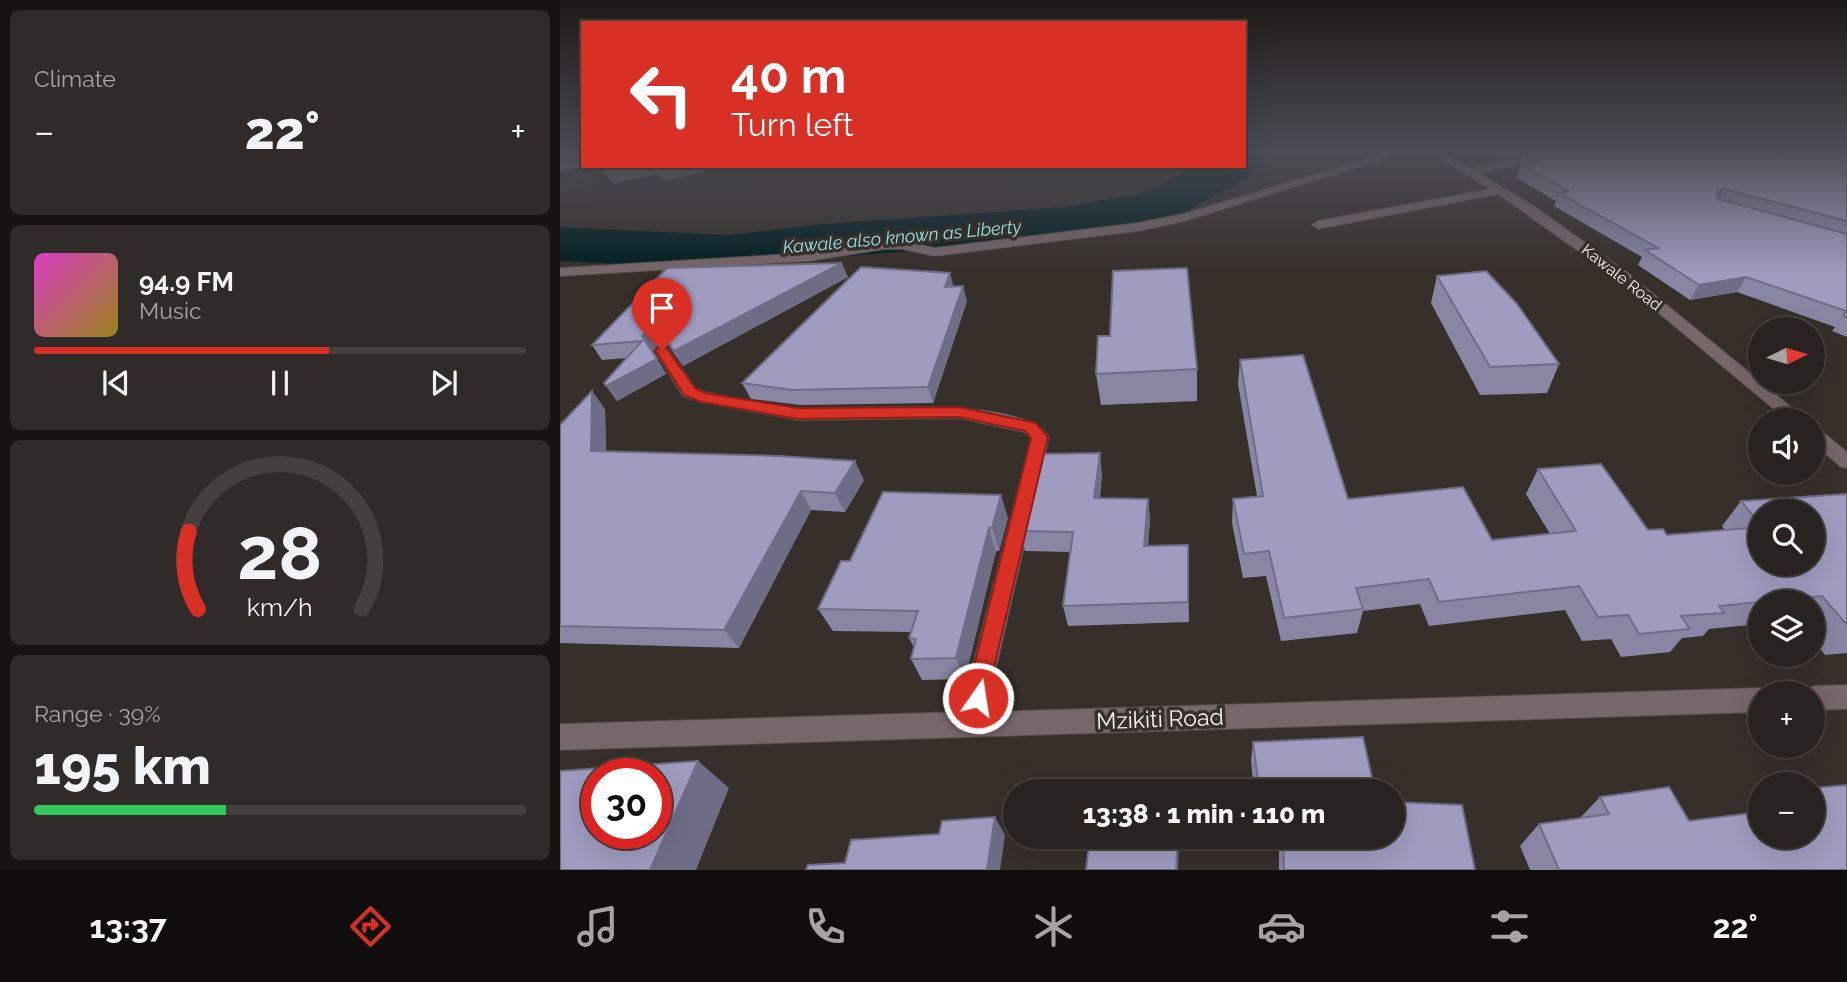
<!DOCTYPE html>
<html lang="en">
<head>
<meta charset="utf-8">
<style>
	body { margin:0; font-family:Raleway,sans-serif; background:#302b29; color:#f1f3f6; height:100vh; display:flex; flex-direction:column; font-size:26px; white-space:nowrap }
	* { box-sizing:border-box; margin:0 }
	p { font-size:23px; color:#a5a4a5 }
	.icon { flex:none; width:38px; height:38px; fill:none; stroke:currentColor; stroke-width:2; stroke-linecap:round; stroke-linejoin:round }
	.map { position:relative; flex:1; overflow:hidden }
	.details { display:flex; flex-direction:column; gap:10px; padding:10px; background:#161312; width:560px }
	.details>* { flex:none }
	.hud { position:absolute; left:21px; top:21px; width:665px; height:147px; border-radius:0px; box-shadow:0 7px 28px #0002,0 0 0 2px #44403e; background:#d93025; color:#fff; overflow:hidden }
	.needle { width:46px; rotate:85deg }
	.tools { position:absolute; left:1188px; top:317px; display:grid; gap:14px }
	.tools a { display:grid; place-items:center; width:77px; height:77px; border-radius:50%; background:#282320; box-shadow:0 7px 28px #0002,0 0 0 2px #44403e; font-size:35px }
	.speed { position:absolute; left:21px; top:758px; display:flex; gap:14px; font-size:35px; font-weight:700; text-align:center }
	.speed>* { display:grid; place-content:center; width:91px; height:91px; border-radius:50%; background:#282320; box-shadow:0 7px 28px #0002,0 0 0 2px #44403e; line-height:1 }
	.speed .limit { border:10px solid #d22; background:#fff; color:#111 }
	.pin { position:absolute; display:grid; place-items:center; width:60px; height:60px; color:#fff; margin:-72px -30px; border-radius:50% 50% 50% 0; rotate:-45deg; box-shadow:0 0 7px #0007 }
	.pin .icon { rotate:45deg }
	.me { position:absolute; width:77px; margin:-38px; rotate:13deg; stroke-linejoin:round; filter:drop-shadow(0 0 5px #0008) }
	.turn { display:flex; align-items:center; gap:24px; height:147px; padding:0 35px; font-size:32px }
	.turn .icon { width:91px; height:91px; stroke-width:2.5 }
	.turn b { display:block; font-size:49px; line-height:60px }
	.big { font-size:52px; font-weight:800; line-height:1.1 }
	.details .tile { flex:1; display:flex; flex-direction:column; justify-content:center; gap:10px; min-width:0; padding:0 24px; border-radius:10px; background:#302b29 }
	.details .dial { align-items:center; gap:0 }
	.dial svg { height:182px; overflow:visible; fill:none; stroke:#44403e; stroke-width:7; stroke-linecap:round; text-anchor:middle }
	.dial text { fill:#f1f3f6; stroke:none }
	.song { display:flex; align-items:center; gap:21px }
	.cover { width:84px; height:84px; border-radius:10px; background:linear-gradient(135deg,hsl(310 70% 55%),hsl(50 70% 35%)) }
	.played { height:7px; border-radius:4px; background:linear-gradient(90deg,#d93025 60%,#44403e 60%) }
	.keys { display:flex; justify-content:space-around; direction:ltr }
	.heat { display:flex; justify-content:space-between; align-items:center; font-size:38px; direction:ltr }
	.charge { height:10px; border-radius:5px; background:linear-gradient(90deg,#34c759 39%,#44403e 0) }
	.trip { position:absolute; left:443px; top:779px; width:402px; height:70px; border-radius:35px; background:#282320; box-shadow:0 7px 28px #0002,0 0 0 2px #44403e; font-weight:800; line-height:70px; text-align:center }
	.tab-bar { display:flex; height:112px; justify-content:space-around; align-items:center; background:#100e0d; color:#a5a4a5 }
	.tab-bar .icon { width:49px; height:49px }
	.tab-bar .selected { color:#d93025 }
	.tab-bar b { font-size:32px; color:#f1f3f6 }
	main { display:flex; flex:1; min-height:0 }
	.map>svg:first-child { display:block }
	.lines { fill:none; stroke-linecap:round; stroke-linejoin:round }
	.river { fill:#001e22; fill-rule:evenodd }
	.minor-casing { stroke:#514a45; stroke-width:2 }
	.minor { fill:#78676a; fill-rule:evenodd }
	.wall { fill:#8986a4; fill-rule:evenodd }
	.shaded-wall { fill:#6f6d86 }
	.building { fill:#9f9cbf; stroke:#6f6d86; stroke-width:2; fill-rule:evenodd }
	.route { fill:#d93025; stroke:#8d1f18; stroke-width:2 }
	.labels { text-anchor:middle; stroke-width:7; stroke-linejoin:round; paint-order:stroke }
	.far-street-label { font-size:16px; fill:#f5f1ee; stroke:#362f2a }
	.far-water-label { font-size:18px; font-style:italic; fill:#8fe1e9; stroke:#362f2a }
	.near-street-label { font-size:23px; fill:#f5f1ee; stroke:#362f2a }
</style>
</head>
<body>
<main>
<section class="details">
<div class="tile"><p>Climate</p>
<div class="heat"><a>−</a><b class="big">22°</b><a>+</a></div>
</div>
<div class="tile">
<div class="song"><i class="cover"></i><div><b>94.9 FM</b><p>Music</p></div></div>
<div class="played"></div>
<div class="keys"><svg class="icon" aria-label="previous" viewBox="0 0 24 24"><path d="M18 5L8 12l10 7zM5 5v14"/></svg><svg class="icon" aria-label="pause" viewBox="0 0 24 24"><path d="M8 5v14M16 5v14"/></svg><svg class="icon" aria-label="next" viewBox="0 0 24 24"><path d="M6 5l10 7-10 7zM19 5v14"/></svg></div>
</div>
<div class="tile dial"><svg viewBox="0 0 100 80">
<path d="M14 69A42 42 0 1 1 86 69"/>
<path d="M14 69A42 42 0 0 1 10 35" stroke="#d93025"/>
<text x="50" y="56" font-size="32" font-weight="700">28</text>
<text x="50" y="72" font-size="11">km/h</text>
</svg></div>
<div class="tile"><p>Range · 39%</p><b class="big">195 km</b><div class="charge"></div></div>
</section>
<div class="map">
<svg width="1287" height="870" viewBox="0 0 1287 870">
	<rect width="100%" height="100%" fill="#362f2a"/>
	<g class="lines">
		<!-- river -->
		<path class="river" d="M684 155 690 156 696 166 690 176 616 217 504 239 264 258 168 269 0 261V227L168 235 264 224 504 207 584 193 636 166H684Z"/>
		<defs>
			<path id="minor" d="M829 152H846L625 221 578 231 375 256 342 249H324L249 261 0 276V268L249 253 324 241H342L375 248 578 223 623 214Z
				M869 152H882L910 168 997 152H1020L919 173 975 207 1068 273 1247 420H1227L1058 279 938 194 758 229 752 225 758 221 930 189Z
				M102 345 107 347 135 388 145 392C176 398 208 407 240 408 290 411 461 393 489 437L426 712 1200 688 1209 693H1200V712L0 750V724L401 712 471 438 464 432 399 418 238 420 141 402 123 396 94 350Z
				M1253 427 1259 429 1287 452V468L1281 467 1253 443Z
				M1287 685V709L1253 710V693H1243L1253 686Z"/>
		</defs>
		<!-- minor casing -->
		<use href="#minor" class="minor-casing"/>
		<!-- minor -->
		<use href="#minor" class="minor"/>
	</g>
	<!-- wall -->
	<path class="wall" d="M933 152H1287V337L1272 331 1275 327 1177 292 1130 300 1078 265 1082 257 994 206 996 201 957 178 964 155 945 159Z
		M45 166H142L144 171 105 181 99 174 52 183 45 172Z
		M107 268 288 277 123 366 109 346 101 343 92 351 106 374 57 401 44 383 67 358 42 360 32 345Z
		M877 276 999 364 987 393 920 395 871 303Z
		M394 286 407 301 373 403 240 405 191 399 182 383Z
		M680 360 788 499 932 540 990 534 966 494 978 469 1088 530 1107 535 1165 530 1162 526 1181 501 1287 494V653L1265 655 1253 639V602H1200V624L1149 629 1143 636 1122 638 1110 652 1061 657 1051 639 1022 641 1005 610 869 626 860 604 803 611 797 633 721 641 706 576 683 578 672 523 673 499 697 496 678 384ZM1200 511 1253 564H1200Z
		M637 369V401L541 405 536 374Z
		M45 409 46 452 304 480 285 512 251 510 179 648 0 643V425Z
		M542 474 540 498 588 499 590 520 588 546 628 545 629 622 508 626 503 606 510 552 465 551 460 531Z
		M448 518 439 551H436L405 679 362 680 351 659 354 647 349 638 351 632 273 631 258 609 290 561Z
		M693 742 815 791H694L691 761Z
		M1040 797 1129 821 1192 813 1200 807V836L1287 870H970L960 846 979 824 1020 818Z
		M719 836H833L915 870H719Z"/>
	<!-- shaded-wall -->
	<path class="shaded-wall" d="M947 152H981L964 154V155L945 159Z
		M23 156V166H34L0 171V159Z
		M74 166H95L99 174 52 183 45 172Z
		M112 166H142L144 171 105 181 99 170Z
		M1164 189 1157 202V191Z
		M282 263 288 277 123 366 114 351Z
		M390 273 394 288 385 287Z
		M1186 277 1177 292 1130 300 1139 285Z
		M403 286 407 301 373 403 368 387Z
		M91 328 101 343 92 351 106 374 57 401 46 386 97 359 82 336Z
		M32 391 45 409 46 470 31 451Z
		M540 453 542 474 537 519 534 498Z
		M295 461 304 480 285 512 275 493Z
		M241 491 251 510 179 648 164 630Z
		M441 495 448 518 439 551 432 528Z
		M588 499 590 520 586 567 584 546Z
		M429 528 436 551 405 679 396 658Z
		M138 761 169 788 136 870H90Z
		M435 817 445 835 440 870H427Z
		M618 836H619L618 870H616Z"/>
	<!-- building -->
	<path class="building" d="M0 152H23V156L0 159Z
		M973 152H1287V221L1164 189 1157 191 1158 199 1287 234V317L1283 316 1286 311 1186 277 1139 285 1085 250 1098 248 999 193 1008 191 961 164 977 161 964 154Z
		M45 166H74L45 172Z
		M96 166H112L99 170Z
		M282 263 114 351 100 331 91 328 82 336 97 359 46 386 44 383 82 341 32 345 107 268Z
		M301 267 390 273 385 287 403 286 368 387 232 390 182 383Z
		M627 268 637 369 536 374 538 336H550L553 271Z
		M926 271 957 304 999 364 930 367 877 276Z
		M743 355 788 499 903 487 932 540 1016 531 978 469 1041 464 1088 530 1103 529 1107 535 1200 527V564H1253V511H1200V524L1181 501 1287 494V625L1262 596 1159 606 1164 613 1121 616 1130 629 1079 634 1068 615 1038 617 1019 586 879 602 869 579 796 588 803 609 724 618 709 551 684 554 673 499 703 496 680 360Z
		M32 391 31 451 219 456 295 461 275 493 241 491 164 630 0 626V425Z
		M540 453 534 498 588 499 584 546 628 545V602L503 606 513 532 460 531 478 454Z
		M323 492 441 495 432 528H429L396 658 351 659 356 639 349 638 358 611 258 609 281 561H290Z
		M803 737 815 791H721V780L698 781 693 742Z
		M138 761 90 870H0V771ZM37 774H96V833H37Z
		M1287 785V870H999L979 824 1049 814 1040 797 1109 787 1129 821 1200 812V836H1253V788Z
		M833 802 902 805 915 870H724L723 836H833Z
		M435 817 427 870H246L248 865 285 863 291 840 379 834 382 821Z
		M530 836H618L616 870H526Z"/>
	<!-- sky -->
	<linearGradient id="sky" x2="0" y2="1"><stop stop-color="#1e1a17"/><stop offset="0.55" stop-color="#4c4d55"/><stop offset="1" stop-color="#4c4d55" stop-opacity="0"/></linearGradient>
	<rect width="1287" height="274" fill="url(#sky)"/>
	<!-- route -->
	<path class="route" d="M102 346 106 347 135 388 145 393 238 408 399 407 476 423 488 437 425 706 418 709 410 706 406 698 471 438 465 431 399 417 238 419 141 402 124 395 95 350Z"/>
	<g class="labels">
		<!-- far-street labels -->
		<g class="far-street-label">
			<text transform="translate(1062 277) rotate(38)" y="6">Kawale Road</text>
		</g>
		<!-- far-water labels -->
		<g class="far-water-label">
			<text transform="translate(342 237) rotate(-5)" y="6">Kawale also known as Liberty</text>
		</g>
		<!-- near-street labels -->
		<g class="near-street-label">
			<text transform="translate(600 719) rotate(-2)" y="8">Mzikiti Road</text>
		</g>
	</g>
</svg>
<div class="tools">
<a><svg class="needle" viewBox="-14 -14 28 28"><path d="M0-13l5 13h-10z" fill="#e53935"/><path d="M0 13l5-13h-10z" fill="#a5a4a5"/></svg></a>
<a><svg class="icon" aria-label="sound" viewBox="0 0 24 24"><path d="M4 9h4l5-4v14l-5-4H4zM17 9q2 3 0 6"/></svg></a>
<a><svg class="icon" aria-label="search" viewBox="0 0 24 24"><circle cx="10" cy="10" r="6"/><path d="M15 15l6 6"/></svg></a>
<a><svg class="icon" aria-label="layers" viewBox="0 0 24 24"><path d="M12 4l9 5-9 5-9-5zM3 14l9 5 9-5"/></svg></a>
<a>+</a>
<a>−</a>
</div>
<div class="speed"><div class="limit">30</div></div>
<div class="pin" style="left:102px;top:350px;background:#d93025"><svg class="icon" aria-label="arrive" viewBox="0 0 24 24"><path d="M6 21V4h12l-3 4 3 4H6"/></svg></div>
<svg class="me" style="left:418px;top:698px" viewBox="-20 -20 40 40"><circle r="17" fill="#d93025" stroke="#fff" stroke-width="3"/><path d="M0-11L8 9 0 5-8 9z" fill="#fff"/></svg>
<div class="trip">13:38 · 1 min · 110 m</div>
<div class="hud">
<div class="turn"><svg class="icon" aria-label="left" viewBox="0 0 24 24"><path d="M17 20v-9H6M10 6l-5 5 5 5"/></svg><div><b>40 m</b>Turn left</div></div>
</div>
</div>
</main>
<nav class="tab-bar">
<b>13:37</b>
<svg class="icon selected" aria-label="directions" viewBox="0 0 24 24"><path d="M12 3l9 9-9 9-9-9zM9 14v-3h6M13 9l2 2-2 2"/></svg>
<svg class="icon" aria-label="music" viewBox="0 0 24 24"><path d="M9 18V5l10-2v13"/><circle cx="6" cy="18" r="3"/><circle cx="16" cy="16" r="3"/></svg>
<svg class="icon" aria-label="phone" viewBox="0 0 24 24"><path d="M5 4h4l2 5-3 2q2 4 5 5l2-3 5 2v4C11 20 4 13 5 4z"/></svg>
<svg class="icon" aria-label="climate" viewBox="0 0 24 24"><path d="M12 3v18M4 7l16 10M4 17L20 7"/></svg>
<svg class="icon" aria-label="car" viewBox="0 0 24 24"><path d="M5 17H2v-5l4-1 3-4h7l3 4 3 1v5h-3M9 17h6M6 11h13"/><circle cx="7" cy="17" r="2"/><circle cx="17" cy="17" r="2"/></svg>
<svg class="icon" aria-label="filters" viewBox="0 0 24 24"><path d="M4 7h16M4 17h16"/><circle cx="9" cy="7" r="2"/><circle cx="15" cy="17" r="2"/></svg>
<b>22°</b>
</nav>
</body>
</html>
